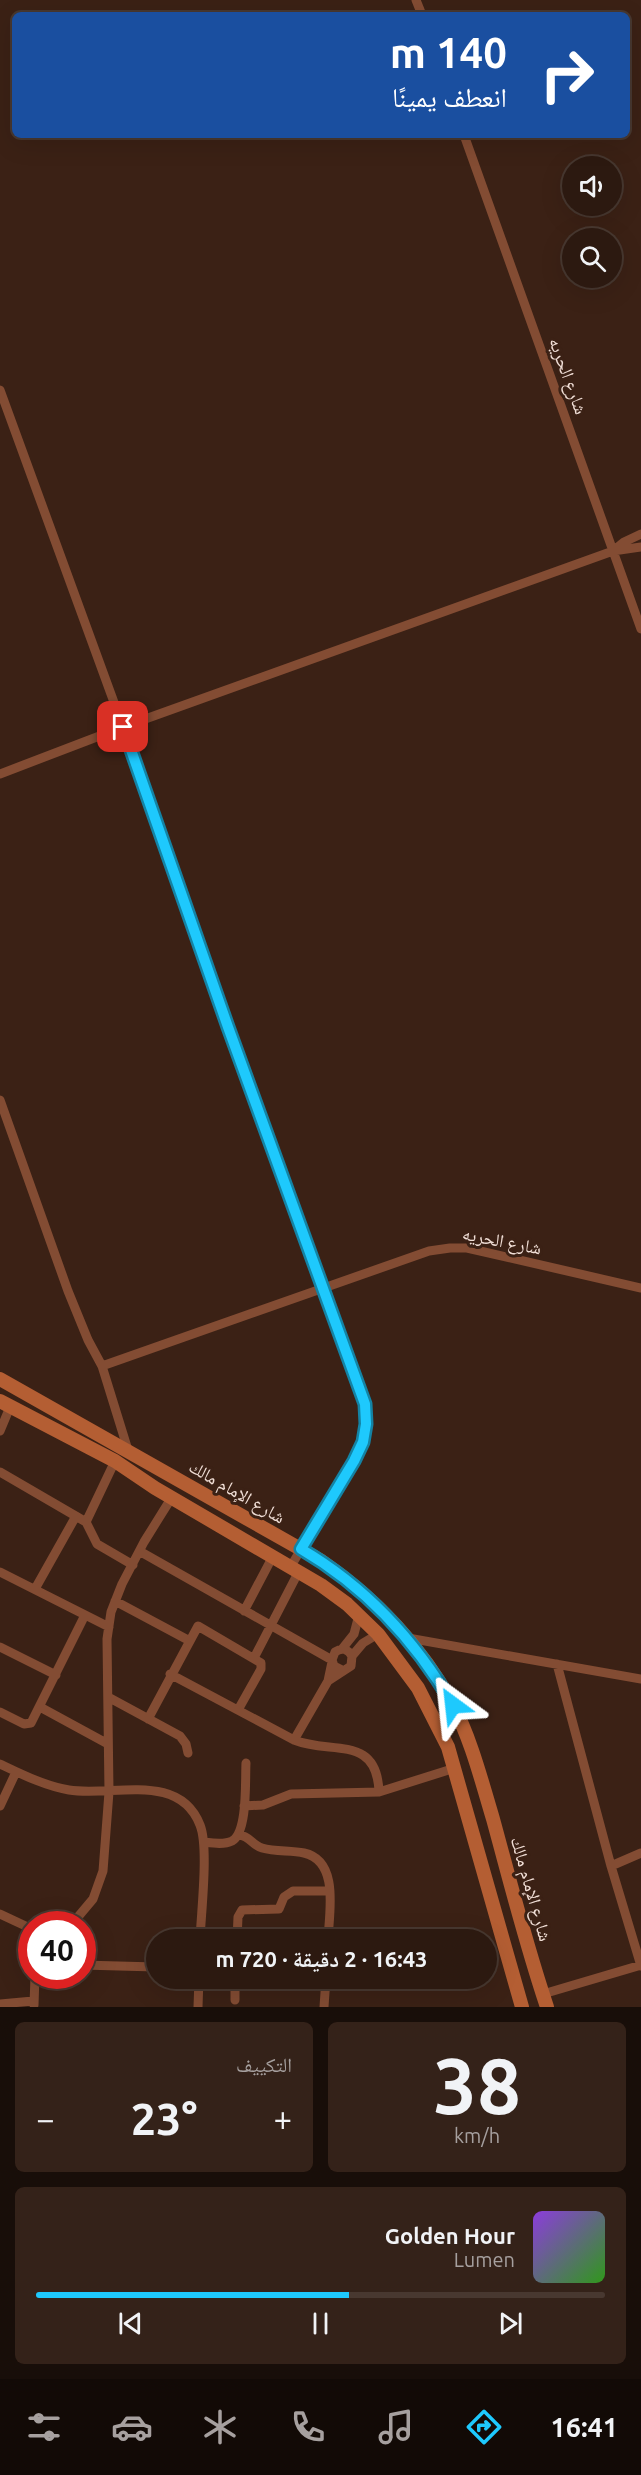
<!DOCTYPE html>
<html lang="ar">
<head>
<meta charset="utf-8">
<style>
	body { margin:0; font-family:Ubuntu,"Noto Naskh Arabic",sans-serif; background:#342219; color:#f1f3f6; direction:rtl; height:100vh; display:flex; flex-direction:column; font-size:22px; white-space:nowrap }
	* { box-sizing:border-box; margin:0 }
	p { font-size:20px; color:#a6a09f }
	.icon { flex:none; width:33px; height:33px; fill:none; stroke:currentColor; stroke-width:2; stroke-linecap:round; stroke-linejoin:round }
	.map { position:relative; height:2007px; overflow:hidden; direction:ltr }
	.details { display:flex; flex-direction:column; gap:15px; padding:15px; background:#180e09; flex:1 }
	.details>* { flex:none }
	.guide { position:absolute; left:12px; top:12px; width:618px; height:126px; border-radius:9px; box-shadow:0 6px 24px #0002,0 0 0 2px #483830; direction:rtl; background:#1a4fa0; color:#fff; overflow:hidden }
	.fabs { position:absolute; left:562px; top:156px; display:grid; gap:12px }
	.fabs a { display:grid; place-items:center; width:60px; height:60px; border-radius:50%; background:#2c1910; box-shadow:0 6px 24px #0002,0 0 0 2px #483830; font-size:30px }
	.speed { position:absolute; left:18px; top:1911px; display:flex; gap:12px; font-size:30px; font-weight:700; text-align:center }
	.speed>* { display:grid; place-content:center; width:78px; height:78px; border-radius:50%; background:#2c1910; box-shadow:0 6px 24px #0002,0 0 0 2px #483830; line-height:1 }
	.speed .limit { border:9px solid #d22; background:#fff; color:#111 }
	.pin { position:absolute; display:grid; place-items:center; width:51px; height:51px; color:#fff; margin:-26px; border-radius:12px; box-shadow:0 3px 9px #0006 }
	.me { position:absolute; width:66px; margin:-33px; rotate:330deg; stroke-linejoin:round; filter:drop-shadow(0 0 4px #0008) }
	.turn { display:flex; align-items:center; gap:21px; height:126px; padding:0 24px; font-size:27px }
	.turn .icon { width:78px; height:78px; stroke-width:2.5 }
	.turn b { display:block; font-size:42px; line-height:51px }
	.big { font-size:45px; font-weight:700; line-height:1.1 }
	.details .card { flex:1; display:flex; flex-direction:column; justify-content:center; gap:9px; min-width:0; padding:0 21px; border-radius:9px; background:#342219 }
	.details .dial { align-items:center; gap:0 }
	.dial b { font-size:78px; line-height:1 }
	.song { display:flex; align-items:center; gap:18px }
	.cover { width:72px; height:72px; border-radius:9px; background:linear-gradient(135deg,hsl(270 70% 55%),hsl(110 70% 35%)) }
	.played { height:6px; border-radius:3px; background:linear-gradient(90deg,#1ec9fd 55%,#483830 55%) }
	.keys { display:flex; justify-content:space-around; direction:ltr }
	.heat { display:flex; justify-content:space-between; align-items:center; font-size:33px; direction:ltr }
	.details .tiles { flex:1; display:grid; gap:15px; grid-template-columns:1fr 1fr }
	.card:last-child { grid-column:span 2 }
	.trip { position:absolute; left:146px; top:1929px; width:351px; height:60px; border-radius:30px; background:#2c1910; box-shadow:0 6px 24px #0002,0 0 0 2px #483830; font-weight:700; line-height:60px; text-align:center; direction:rtl }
	.dock { display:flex; height:96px; justify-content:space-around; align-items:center; background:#120a06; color:#a6a09f }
	.dock .icon { width:42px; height:42px }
	.dock .current { color:#1ec9fd }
	.dock b { font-size:27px; color:#f1f3f6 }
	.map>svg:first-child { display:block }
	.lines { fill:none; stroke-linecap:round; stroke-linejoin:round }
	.street { stroke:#834c33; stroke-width:9 }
	.secondary { stroke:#b45e33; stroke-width:14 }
	.route-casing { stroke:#1483a4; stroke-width:15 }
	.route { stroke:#1ec9fd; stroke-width:10 }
	.labels { text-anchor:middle; stroke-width:6; stroke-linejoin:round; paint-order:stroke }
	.street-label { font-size:18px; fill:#f1dfd7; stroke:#3b2115 }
</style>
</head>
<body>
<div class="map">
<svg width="641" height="2007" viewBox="0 0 641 2007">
	<rect width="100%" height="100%" fill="#3b2115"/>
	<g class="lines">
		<!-- street -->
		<path class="street" d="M416 0 422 15
			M464 135 641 629
			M0 390 123 727 228 1027 365 1404 367 1424 363 1442 354 1461 291 1566
			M613 551 641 547
			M0 774 123 727 613 551 624 542 641 534
			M0 1100 68 1291 88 1340 102 1366 429 1251 450 1248H467L641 1288
			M102 1366 128 1450
			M0 1431 10 1407
			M0 1472 86 1522 97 1544 133 1565
			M86 1522 115 1461
			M141 1552 332 1660
			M0 1572 109 1627
			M35 1589 76 1516
			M115 1601 188 1640
			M244 1611 273 1556
			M408 1638 641 1679
			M0 1647 56 1675
			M342 1649 354 1634 359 1615
			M352 1656 363 1643 378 1634
			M254 1658 299 1571
			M557 1664 611 1866 641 1966
			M170 1674 294 1740C331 1755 377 1734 379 1792
			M328 1681 351 1666 352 1656C348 1649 342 1647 335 1652L332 1660 334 1666 342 1670
			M108 1697 180 1736 186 1744 188 1753
			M40 1707 108 1744
			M0 1712 24 1724 31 1723 85 1615
			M148 1719 198 1626 261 1663V1669L238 1710
			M294 1740 328 1681 332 1662
			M0 1764C21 1774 45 1786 69 1790 112 1797 179 1771 200 1825 209 1847 201 1913 200 1940
			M0 1806 16 1772
			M244 1806 263 1805 291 1794 379 1792 455 1768
			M239 1835C250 1836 252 1845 262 1848 276 1852 291 1850 304 1853 340 1861 329 1913 328 1940
			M204 1842C212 1843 224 1845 232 1841 248 1832 245 1780 246 1763
			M611 1866 641 1853
			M0 1914 32 1929
			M72 1924 93 1899 103 1871 109 1792 107 1639 111 1612 122 1584 144 1542 172 1497
			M237 1940 238 1917 242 1910 279 1909 284 1897 293 1891H330
			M82 1965 156 1967
			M543 1994 641 1965
			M235 2000V1978
			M0 2004 33 2001
			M34 2005 35 1976
			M198 2007 199 1978
			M324 2007 326 1978"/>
		<!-- secondary -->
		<path class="secondary" d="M0 1379 320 1560C375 1598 420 1645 452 1703 471 1739 481 1779 493 1819 510 1881 526 1945 547 2007
			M0 1401 115 1461 155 1488 321 1585 347 1604 378 1634 418 1688 448 1747 522 2007"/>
	</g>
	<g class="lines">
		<defs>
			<path id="route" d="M123 727 228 1027 365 1404 366 1424 363 1442 354 1461 301 1549C366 1587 415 1640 453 1705"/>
		</defs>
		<!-- route casing -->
		<use href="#route" class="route-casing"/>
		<!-- route -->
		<use href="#route" class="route"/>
	</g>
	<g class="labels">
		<!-- street labels -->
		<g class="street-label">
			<text transform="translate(568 376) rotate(70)" y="6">شارع الحريه</text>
			<text transform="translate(502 1241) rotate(11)" y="6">شارع الحريه</text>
			<text transform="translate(237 1492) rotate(30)" y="6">شارع الإمام مالك</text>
			<text transform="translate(531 1889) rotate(74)" y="6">شارع الإمام مالك</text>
		</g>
	</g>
</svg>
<div class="fabs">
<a><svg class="icon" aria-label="sound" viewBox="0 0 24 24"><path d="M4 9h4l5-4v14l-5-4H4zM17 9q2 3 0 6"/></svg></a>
<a><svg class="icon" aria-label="search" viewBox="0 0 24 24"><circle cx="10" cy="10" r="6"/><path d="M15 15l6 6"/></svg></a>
</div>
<div class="speed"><div class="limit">40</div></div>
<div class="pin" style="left:123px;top:727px;background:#d93025"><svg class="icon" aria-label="arrive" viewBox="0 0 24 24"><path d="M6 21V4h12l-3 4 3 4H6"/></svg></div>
<svg class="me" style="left:453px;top:1705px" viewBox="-20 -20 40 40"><path d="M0-17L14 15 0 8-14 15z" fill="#1ec9fd" stroke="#fff" stroke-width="4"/></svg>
<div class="trip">16:43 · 2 دقيقة · 720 m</div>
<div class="guide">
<div class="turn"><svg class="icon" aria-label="right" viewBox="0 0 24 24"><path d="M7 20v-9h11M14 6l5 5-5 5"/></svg><div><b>140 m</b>انعطف يمينًا</div></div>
</div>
</div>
<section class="details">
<div class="tiles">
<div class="card dial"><b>38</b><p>km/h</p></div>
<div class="card"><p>التكييف</p>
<div class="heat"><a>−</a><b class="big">23°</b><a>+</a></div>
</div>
<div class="card">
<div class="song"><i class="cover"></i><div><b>Golden Hour</b><p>Lumen</p></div></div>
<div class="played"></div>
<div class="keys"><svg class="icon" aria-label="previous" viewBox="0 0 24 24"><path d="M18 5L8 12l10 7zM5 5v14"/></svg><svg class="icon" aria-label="pause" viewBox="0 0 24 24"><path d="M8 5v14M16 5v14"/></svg><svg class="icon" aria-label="next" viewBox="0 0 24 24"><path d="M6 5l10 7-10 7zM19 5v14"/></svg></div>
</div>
</div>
</section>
<nav class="dock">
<b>16:41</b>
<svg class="icon current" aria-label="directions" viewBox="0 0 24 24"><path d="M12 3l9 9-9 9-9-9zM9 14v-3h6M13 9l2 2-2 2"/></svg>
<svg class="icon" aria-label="music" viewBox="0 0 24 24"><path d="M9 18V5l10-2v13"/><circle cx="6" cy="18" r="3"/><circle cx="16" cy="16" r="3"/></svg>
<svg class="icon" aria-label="phone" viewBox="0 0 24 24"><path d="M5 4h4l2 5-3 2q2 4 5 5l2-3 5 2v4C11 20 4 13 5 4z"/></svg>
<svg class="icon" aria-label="climate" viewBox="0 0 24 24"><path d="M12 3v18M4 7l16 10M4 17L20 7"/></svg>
<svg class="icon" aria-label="car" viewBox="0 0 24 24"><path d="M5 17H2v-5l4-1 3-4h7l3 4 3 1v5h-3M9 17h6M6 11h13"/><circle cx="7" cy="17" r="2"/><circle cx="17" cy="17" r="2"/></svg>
<svg class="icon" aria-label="filters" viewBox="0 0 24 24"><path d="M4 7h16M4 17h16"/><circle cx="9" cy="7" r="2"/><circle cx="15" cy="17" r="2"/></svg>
</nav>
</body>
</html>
